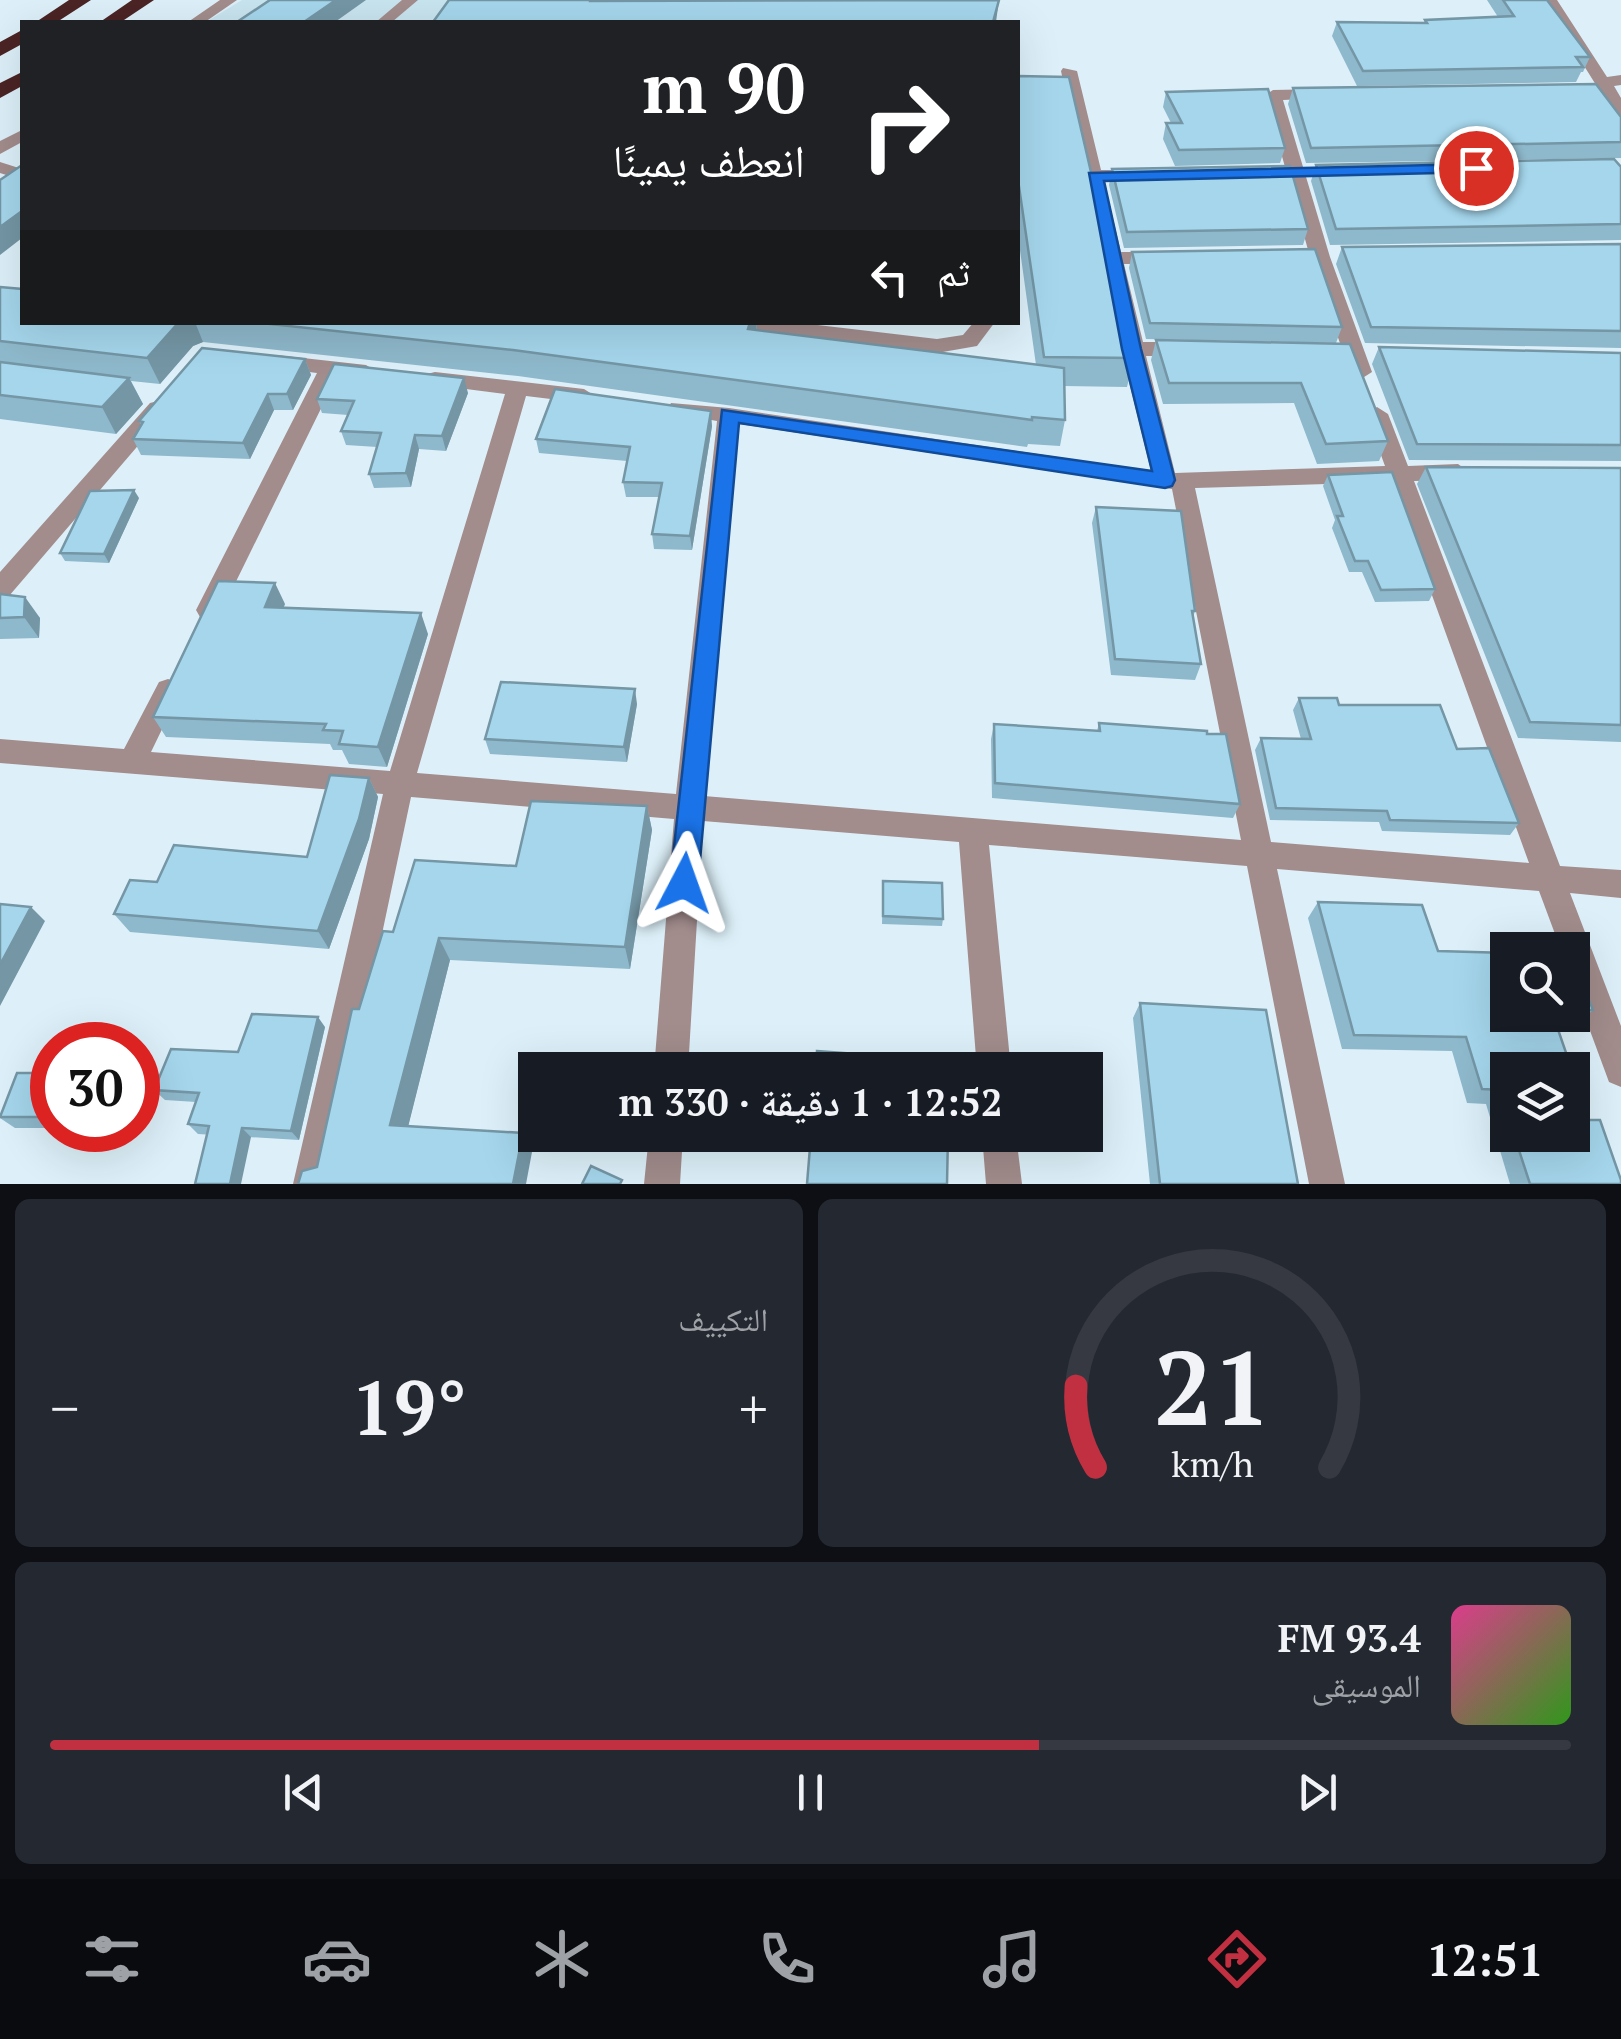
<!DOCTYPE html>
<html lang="ar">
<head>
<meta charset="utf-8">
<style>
	body { margin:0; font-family:"PT Serif","Noto Naskh Arabic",serif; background:#242831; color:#f1f3f6; direction:rtl; height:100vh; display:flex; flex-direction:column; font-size:38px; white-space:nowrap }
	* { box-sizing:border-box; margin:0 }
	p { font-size:32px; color:#9ea1a6 }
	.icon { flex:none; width:55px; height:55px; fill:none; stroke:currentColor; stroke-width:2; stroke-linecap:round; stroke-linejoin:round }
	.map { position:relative; height:1184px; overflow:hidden; direction:ltr }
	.side { display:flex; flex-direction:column; gap:15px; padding:15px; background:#0d0f14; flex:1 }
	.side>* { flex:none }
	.top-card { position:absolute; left:20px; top:20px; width:1000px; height:305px; border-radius:0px; box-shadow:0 10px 40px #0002; direction:rtl; background:#202124; color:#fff; overflow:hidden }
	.fabs { position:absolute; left:1490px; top:932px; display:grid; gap:20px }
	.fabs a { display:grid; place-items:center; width:100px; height:100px; border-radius:0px; background:#171b24; box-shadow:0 10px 40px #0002; font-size:50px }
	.speed { position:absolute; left:30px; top:1022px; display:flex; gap:20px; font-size:50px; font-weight:700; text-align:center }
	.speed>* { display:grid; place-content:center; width:130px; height:130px; border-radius:50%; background:#171b24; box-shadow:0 10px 40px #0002; line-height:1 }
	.speed .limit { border:15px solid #d22; background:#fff; color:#111 }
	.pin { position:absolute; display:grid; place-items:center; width:85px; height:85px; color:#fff; margin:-42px; border:5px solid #fff; border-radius:50%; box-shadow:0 2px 10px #0007 }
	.me { position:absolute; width:110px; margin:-55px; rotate:4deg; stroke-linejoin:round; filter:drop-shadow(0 0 8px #0008) }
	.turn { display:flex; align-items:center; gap:35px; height:210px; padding:0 50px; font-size:45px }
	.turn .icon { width:130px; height:130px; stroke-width:2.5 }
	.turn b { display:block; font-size:70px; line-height:85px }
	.then { display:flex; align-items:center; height:95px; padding:0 50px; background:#0003; gap:20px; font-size:38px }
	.big { font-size:75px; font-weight:700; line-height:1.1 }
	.side .tile { flex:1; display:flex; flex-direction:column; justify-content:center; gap:15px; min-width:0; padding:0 35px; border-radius:15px; background:#242831 }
	.side .dial { align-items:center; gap:0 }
	.dial svg { height:260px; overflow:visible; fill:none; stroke:#363941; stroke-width:7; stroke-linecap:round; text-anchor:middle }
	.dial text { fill:#f1f3f6; stroke:none }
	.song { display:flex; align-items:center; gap:30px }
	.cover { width:120px; height:120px; border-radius:15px; background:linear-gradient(135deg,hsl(330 70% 55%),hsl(110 70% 35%)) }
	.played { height:10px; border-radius:5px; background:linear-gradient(90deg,#c13041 65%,#363941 65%) }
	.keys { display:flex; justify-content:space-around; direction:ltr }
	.heat { display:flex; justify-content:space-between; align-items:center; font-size:55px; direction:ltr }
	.side .tiles { flex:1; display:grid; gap:15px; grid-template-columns:1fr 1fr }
	.tile:last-child { grid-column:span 2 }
	.trip { position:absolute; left:518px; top:1052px; width:585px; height:100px; border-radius:0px; background:#171b24; box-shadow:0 10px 40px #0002; font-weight:700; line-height:100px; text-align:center; direction:rtl }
	.dock { display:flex; height:160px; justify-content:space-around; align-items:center; background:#090b0e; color:#9ea1a6 }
	.dock .icon { width:70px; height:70px }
	.dock .active { color:#c13041 }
	.dock b { font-size:45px; color:#f1f3f6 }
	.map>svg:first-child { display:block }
	.built { fill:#c8e4ef }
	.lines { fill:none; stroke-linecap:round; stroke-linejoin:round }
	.minor { fill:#a28c8c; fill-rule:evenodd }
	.highway { fill:#4b2425; fill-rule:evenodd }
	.wall { fill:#8eb8cb }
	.shaded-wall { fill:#7496a5 }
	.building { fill:#a5d6ec; stroke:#7496a5; stroke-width:2.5 }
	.route { fill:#1a73e8; stroke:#114b97; stroke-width:2.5 }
</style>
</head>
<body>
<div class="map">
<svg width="1621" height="1184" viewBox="0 0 1621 1184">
	<rect width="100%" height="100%" fill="#ddf0f9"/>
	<!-- built -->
	<path class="built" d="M242 0H708L699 22H206Z"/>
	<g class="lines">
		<!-- minor -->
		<path class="minor" d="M220 0H237L205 22H188Z
			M402 0H418L392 22H376Z
			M1543 0H1557L1607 77 1621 75V85L1614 86 1621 98V116L1615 115 1602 95H1567L1559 90 1567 85H1596Z
			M1063 68 1077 71 1101 170H1141L1150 175 1141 180 1104 181 1121 252H1163L1173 258 1163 264H1124L1143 342H1186L1196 349 1186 356H1146L1175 473 1385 466 1366 414 1377 407 1388 414 1408 466 1458 464 1469 472 1458 480 1414 481 1560 866 1621 870V898L1570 893 1621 1026V1087L1609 1082 1572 982V950H1561L1539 891 1277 869 1345 1184H1309L1247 866 989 845 1011 1070H977L959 842 703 821 688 1070H654L674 819 411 797 329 1184H293L383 794 0 763V739L124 749 159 682 168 679 177 682 181 690 151 752 390 771 505 394 427 384 424 379 427 374 435 372 584 389 595 396 584 403 526 396 417 773 676 794 717 421 671 413 668 408 671 403 729 408 1151 471 1121 349 1061 71ZM739 424 1172 489 1241 840 704 796ZM1391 482 1529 863 1271 842 1195 488Z
			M1322 89 1330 94 1328 98 1283 100 1330 257 1372 372 1361 379 1350 372 1310 257 1265 95 1273 90Z
			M22 130V142L0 154V141Z
			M0 162 22 169V180L0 173Z
			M724 322H792L937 339 963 335 974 322H995L977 346 937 353 734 328Z
			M276 355 366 365 377 372 366 379 337 376 222 610 218 617H200L196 610 317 373 269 367 265 362 269 357Z
			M158 401 166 403 169 408 166 413 9 596 0 598V572L150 403Z
			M649 1135H683L680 1184H644Z
			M982 1135H1016L1022 1184H986Z"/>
		<!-- highway -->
		<path class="highway" d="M69 0H91L57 22H36Z
			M132 0H154L121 22H100Z
			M22 30V44L0 56V42Z
			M22 72V86L0 98V83Z"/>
	</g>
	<!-- wall -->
	<path class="wall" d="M1487 0H1547L1590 57 1583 72H1581L1576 82 1357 86 1332 36 1337 22 1424 23 1425 20 1498 17Z
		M1018 76 1134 358 1127 387 1064 386 1065 420 1060 446 1028 444 1027 447 518 376 203 342 193 346 160 384 131 381 143 404 116 434 0 419V287L22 322H756L757 330 1036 365 1018 236Z
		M1293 88 1621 117V158L1306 163 1288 104Z
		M1166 92 1285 148 1280 163 1175 166 1163 139 1166 123H1171L1163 107Z
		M1316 165 1621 167V240L1330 245 1311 181Z
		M1112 169 1308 229 1303 245 1124 248 1109 185Z
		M1621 244V348L1365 343 1336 264 1342 247Z
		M1132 252 1342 327 1336 343 1146 339 1129 268Z
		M1156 340 1350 344 1388 441 1379 461 1317 464 1294 403 1163 404 1151 360Z
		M1379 347 1621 353V461L1409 460 1372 364Z
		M305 359 311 375 293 410H274L250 459 141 455 133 439 141 425 139 421Z
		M468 393 446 451 419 449 411 487 374 488 369 474 377 447 346 445 341 431 348 415 322 413 317 399Z
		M712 426 692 550 654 549 652 534 659 497H626L623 482 627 461 539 453 536 439Z
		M1426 467 1621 468V742L1518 738 1417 484Z
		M1328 475 1435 589 1429 601 1375 602 1362 572H1349L1332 528 1335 520 1323 486Z
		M139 498 109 563 65 561 60 553Z
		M1096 507 1195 611 1193 617 1201 664 1195 680 1111 675 1092 523Z
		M0 594 40 618 39 638 0 639Z
		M285 604 283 608 428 634 387 767 349 764 342 750H333L330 744 166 737 153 717Z
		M1299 698 1339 705 1457 749 1519 823 1510 835 1382 831 1379 822 1270 820 1255 750 1261 738 1301 739 1293 710Z
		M637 704 627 762 490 754 485 739Z
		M1099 723 1240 804 1233 818 992 798 991 739 994 724 1097 731Z
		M369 778 378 797 369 839 329 949 130 932 114 914 157 882 307 857Z
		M647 806 652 830 630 969 450 960 408 1126 532 1152 317 1167 359 1009 393 932Z
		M883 881 943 919 942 926 882 924Z
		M1318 902 1438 951 1508 1015H1572V959L1593 1010 1577 1025 1556 1024 1508 1070V1135H1572L1589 1120 1621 1184H1510L1486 1104 1467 1103 1452 1051 1342 1049 1308 918Z
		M1140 1003 1298 1184H1150L1133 1018Z
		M325 1027 299 1140 198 1134 188 1124 196 1102 165 1100 154 1090 238 1052Z
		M52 1073V1128H15L0 1118Z"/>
	<!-- shaded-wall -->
	<path class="shaded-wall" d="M336 0H366L335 22H304Z
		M999 0 996 22H993Z
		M22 211V238L0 255V227Z
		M179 322H195L203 342 193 346 160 384 147 358Z
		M750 322H756L757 335 748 329Z
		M305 359 311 375 293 410 287 394Z
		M129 378 143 404 116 434 102 407Z
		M464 378 468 393 446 451 442 436Z
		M268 394 274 410 250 459 243 443Z
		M711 411 712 426 692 550 690 536Z
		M415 435 419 449 411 487 406 473Z
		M134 490 139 498 109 563 104 554Z
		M275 583 285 604 275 628 265 607Z
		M25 597 40 618 39 638 24 617Z
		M421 613 428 634 387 767 378 747Z
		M635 689 637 704 627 762 624 747Z
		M369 778 378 797 369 839 329 949 318 931Z
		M647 806 652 830 630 969 625 947Z
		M31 907 45 921 0 1006V965Z
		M439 938 450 960 404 1143 390 1125Z
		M318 1017 325 1027 299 1140 291 1131Z
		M242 1128 251 1137 241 1184H230Z
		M523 1133 532 1152 526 1184H513Z"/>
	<!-- building -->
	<path class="building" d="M270 0H336L304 22H237Z
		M449 0H590V1L999 0 993 22H433Z
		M1503 0H1547L1590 57H1576L1583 67 1363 71 1337 22 1427 23 1425 20 1514 16Z
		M1018 76 1069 77 1134 358 1044 357 1018 180Z
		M1596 84 1621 117V142L1311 148 1293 88Z
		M1268 89 1285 148 1179 150 1166 123H1182L1166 92Z
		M1614 159 1621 167V224L1336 229 1316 165Z
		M22 165V211L0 227V180Z
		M1290 166 1308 229 1127 232 1112 169Z
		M1621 244V331L1371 327 1342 247Z
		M1315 249 1342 327 1150 323 1132 252Z
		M0 287 22 289V322H179L147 358 0 341Z
		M252 322H750L748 329 1064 368 1065 420 1032 417V420L513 350Z
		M1156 340 1350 344 1388 441 1326 444 1301 383H1169Z
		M1379 347 1621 353V445L1417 444Z
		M202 348 305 359 287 394H268L243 443 133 439 143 422 139 421Z
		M0 362 129 378 102 407 0 395Z
		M334 364 464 378 442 436 415 435 406 473 369 474 381 433 341 431 354 401 317 399Z
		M555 389 711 411 690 536 652 534 662 483 623 482 630 447 536 439Z
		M1426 467 1621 468V725L1530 722Z
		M1392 472 1435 589 1381 590 1368 561H1355L1337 516H1343L1328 475Z
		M134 490 104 554 60 553 90 491Z
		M1096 507 1181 511 1195 611H1192L1201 664 1115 659Z
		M218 581 275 583 265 607 421 613 378 747 339 744 343 731 323 730 326 724 153 717Z
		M0 594 25 597 24 617 0 618Z
		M501 682 635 689 624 747 485 739Z
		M1299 698H1337L1339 705H1440L1457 749 1489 748 1519 823 1390 820 1387 811 1276 808 1261 738 1311 739Z
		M1099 723 1207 731V734H1226L1240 804 995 783 994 724 1100 731Z
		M330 775 369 778 359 819 318 931 114 914 130 880 157 882 174 845 307 857Z
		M531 801 647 806 625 947 439 938 390 1125 523 1133 513 1184H298L302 1171 317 1167 352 1009H359L383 931 393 932 415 860 516 866Z
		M883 881 942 883 943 919 883 916Z
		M1318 902 1422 905 1438 951 1508 953V1015H1553L1572 1070H1508V1113L1501 1090 1482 1089 1466 1037 1354 1035Z
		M0 904 31 907 0 965Z
		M1572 959 1593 1010H1572Z
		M1140 1003 1266 1010 1298 1184H1160Z
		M252 1014 318 1017 291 1131 242 1128 230 1184H195L209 1126 188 1124 199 1093 154 1090 171 1049 238 1052Z
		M817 1051 948 1061V1070H816Z
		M1572 1072 1589 1120H1600L1621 1180V1184H1530L1514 1135H1572Z
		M17 1073H52V1117H0Z
		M811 1135H948L947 1184H807Z
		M591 1166 622 1180 620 1184H582Z"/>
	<!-- route -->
	<path class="route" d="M1476 164 1484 168 1481 172 1104 181 1141 349 1175 480 1172 486 1165 488 739 423 698 883 694 892 684 895 674 892 670 883 722 410 1152 471 1122 349 1089 173Z"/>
</svg>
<div class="fabs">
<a><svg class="icon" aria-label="search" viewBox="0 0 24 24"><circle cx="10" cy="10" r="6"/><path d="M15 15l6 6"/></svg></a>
<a><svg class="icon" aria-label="layers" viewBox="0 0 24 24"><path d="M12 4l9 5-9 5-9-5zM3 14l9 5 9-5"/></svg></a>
</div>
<div class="speed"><div class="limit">30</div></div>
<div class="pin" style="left:1476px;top:168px;background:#d93025"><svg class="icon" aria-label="arrive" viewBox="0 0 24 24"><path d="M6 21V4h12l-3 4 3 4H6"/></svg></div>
<svg class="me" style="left:684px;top:883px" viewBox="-20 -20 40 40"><path d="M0-17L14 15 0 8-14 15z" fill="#1a73e8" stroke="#fff" stroke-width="4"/></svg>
<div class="trip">12:52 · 1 دقيقة · 330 m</div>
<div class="top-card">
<div class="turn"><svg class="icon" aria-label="right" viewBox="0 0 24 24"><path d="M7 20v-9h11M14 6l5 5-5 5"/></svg><div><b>90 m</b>انعطف يمينًا</div></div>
<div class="then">ثم<svg class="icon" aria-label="left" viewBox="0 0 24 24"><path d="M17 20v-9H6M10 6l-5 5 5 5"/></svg></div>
</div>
</div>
<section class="side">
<div class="tiles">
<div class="tile dial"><svg viewBox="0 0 100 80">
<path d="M14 69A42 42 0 1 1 86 69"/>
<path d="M14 69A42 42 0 0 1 8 44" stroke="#c13041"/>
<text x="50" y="56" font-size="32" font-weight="700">21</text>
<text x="50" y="72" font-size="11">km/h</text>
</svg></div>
<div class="tile"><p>التكييف</p>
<div class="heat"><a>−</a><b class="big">19°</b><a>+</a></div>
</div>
<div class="tile">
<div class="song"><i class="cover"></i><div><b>93.4 FM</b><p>الموسيقى</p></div></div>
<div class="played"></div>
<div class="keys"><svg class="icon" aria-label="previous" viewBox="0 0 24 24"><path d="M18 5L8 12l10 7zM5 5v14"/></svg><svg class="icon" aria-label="pause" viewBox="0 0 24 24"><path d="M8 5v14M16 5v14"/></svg><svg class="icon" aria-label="next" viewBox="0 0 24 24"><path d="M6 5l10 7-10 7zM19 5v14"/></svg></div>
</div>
</div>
</section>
<nav class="dock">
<b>12:51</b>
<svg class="icon active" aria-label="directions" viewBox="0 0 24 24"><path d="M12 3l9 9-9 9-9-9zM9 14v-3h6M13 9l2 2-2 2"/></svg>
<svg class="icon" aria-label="music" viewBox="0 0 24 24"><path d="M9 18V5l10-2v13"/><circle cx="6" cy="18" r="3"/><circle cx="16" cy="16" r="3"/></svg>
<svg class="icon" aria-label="phone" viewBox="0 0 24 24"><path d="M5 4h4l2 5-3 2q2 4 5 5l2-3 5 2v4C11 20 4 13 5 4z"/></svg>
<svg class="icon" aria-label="climate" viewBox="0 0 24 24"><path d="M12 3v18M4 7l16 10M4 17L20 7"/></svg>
<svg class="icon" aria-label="car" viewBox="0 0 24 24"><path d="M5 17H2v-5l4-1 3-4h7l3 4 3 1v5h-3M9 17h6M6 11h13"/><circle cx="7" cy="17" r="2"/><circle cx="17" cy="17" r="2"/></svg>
<svg class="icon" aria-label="filters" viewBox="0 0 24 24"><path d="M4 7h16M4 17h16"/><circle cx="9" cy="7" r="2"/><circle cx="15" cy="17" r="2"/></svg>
</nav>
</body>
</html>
